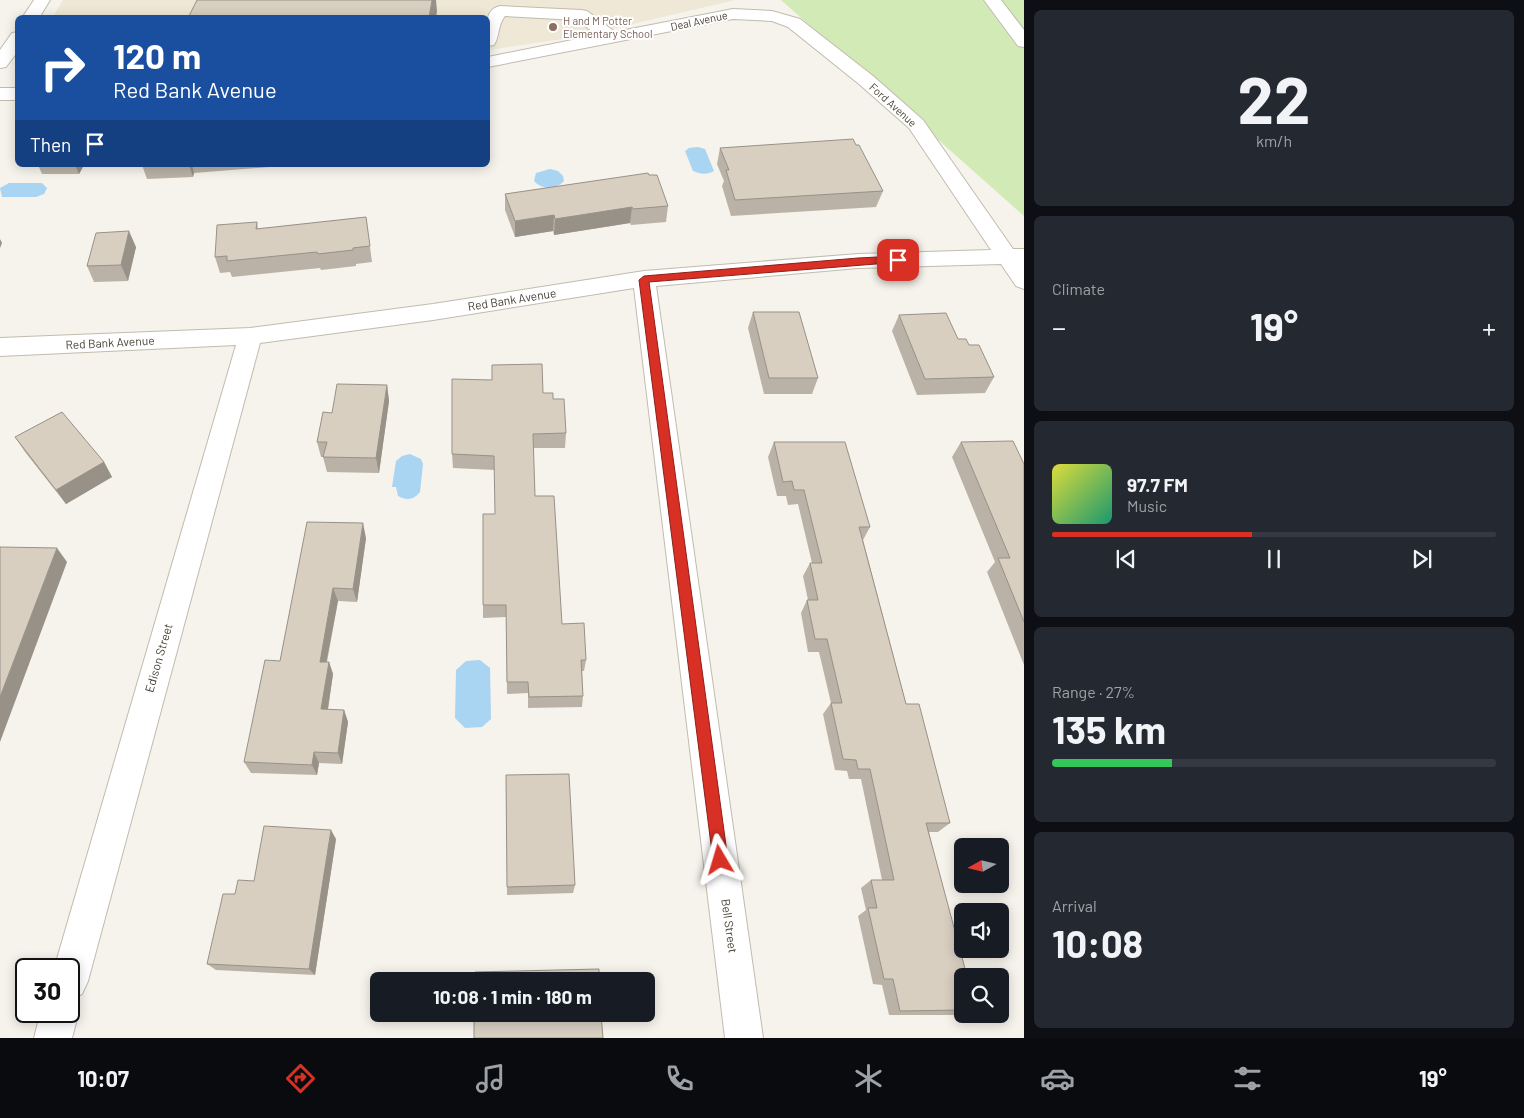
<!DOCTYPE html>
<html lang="en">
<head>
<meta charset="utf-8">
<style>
	body { margin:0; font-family:Barlow,sans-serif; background:#242831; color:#f1f3f6; height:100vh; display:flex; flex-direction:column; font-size:19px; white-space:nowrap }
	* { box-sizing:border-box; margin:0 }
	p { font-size:16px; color:#9ea1a6 }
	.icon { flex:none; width:28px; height:28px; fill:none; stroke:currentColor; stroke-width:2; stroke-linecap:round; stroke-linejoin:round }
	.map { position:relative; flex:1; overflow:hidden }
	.side { display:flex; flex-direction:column; gap:10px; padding:10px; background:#0d0f14; width:500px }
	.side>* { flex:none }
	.top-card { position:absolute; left:15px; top:15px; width:475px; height:152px; border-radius:8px; box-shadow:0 2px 12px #0003; background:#1a4fa0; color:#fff; overflow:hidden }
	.needle { width:32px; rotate:262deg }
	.buttons { position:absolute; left:954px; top:838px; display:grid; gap:10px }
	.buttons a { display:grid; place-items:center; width:55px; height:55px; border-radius:8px; background:#171b24; box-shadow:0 2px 12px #0003; font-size:25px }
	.speed { position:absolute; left:15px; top:958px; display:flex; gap:10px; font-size:25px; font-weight:700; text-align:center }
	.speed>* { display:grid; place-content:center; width:65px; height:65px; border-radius:50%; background:#171b24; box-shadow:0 2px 12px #0003; line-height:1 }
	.speed .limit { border:2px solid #111; border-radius:8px; background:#fff; color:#111 }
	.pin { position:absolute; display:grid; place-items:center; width:42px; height:42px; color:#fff; margin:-21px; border-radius:10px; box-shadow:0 2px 8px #0006 }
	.me { position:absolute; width:55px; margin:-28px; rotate:353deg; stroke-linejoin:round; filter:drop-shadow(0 0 4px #0008) }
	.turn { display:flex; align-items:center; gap:18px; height:105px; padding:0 15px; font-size:22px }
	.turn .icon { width:65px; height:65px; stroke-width:2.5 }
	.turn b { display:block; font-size:35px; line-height:42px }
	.then { display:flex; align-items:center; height:48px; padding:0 15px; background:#0003; gap:10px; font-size:19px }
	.big { font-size:38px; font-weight:700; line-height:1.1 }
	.side .tile { flex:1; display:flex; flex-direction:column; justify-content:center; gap:8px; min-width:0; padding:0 18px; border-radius:8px; background:#242831 }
	.side .dial { align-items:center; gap:0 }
	.dial b { font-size:65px; line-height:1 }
	.song { display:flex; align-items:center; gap:15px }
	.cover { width:60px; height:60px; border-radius:8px; background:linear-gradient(135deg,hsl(60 70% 55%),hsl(160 70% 35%)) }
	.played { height:5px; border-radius:2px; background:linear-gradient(90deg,#d93025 45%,#363941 45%) }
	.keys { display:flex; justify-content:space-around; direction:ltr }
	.heat { display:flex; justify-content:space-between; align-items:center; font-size:28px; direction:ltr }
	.charge { height:8px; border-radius:4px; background:linear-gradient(90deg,#34c759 27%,#363941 0) }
	.trip { position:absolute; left:370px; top:972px; width:285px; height:50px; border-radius:8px; background:#171b24; box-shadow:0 2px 12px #0003; font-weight:700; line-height:50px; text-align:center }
	.menu { display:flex; height:80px; justify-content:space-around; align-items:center; background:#090b0e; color:#9ea1a6 }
	.menu .icon { width:35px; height:35px }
	.menu .active { color:#d93025 }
	.menu b { font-size:22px; color:#f1f3f6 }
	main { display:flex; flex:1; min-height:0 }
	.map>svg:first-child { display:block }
	.education { fill:#efe8d6 }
	.green { fill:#d2eab5 }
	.water { fill:#a9d4f2 }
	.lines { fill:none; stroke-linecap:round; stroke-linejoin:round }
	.minor-casing { stroke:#c2bbae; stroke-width:2 }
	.minor { fill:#fff; fill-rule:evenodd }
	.wall { fill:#bab2a6 }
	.shaded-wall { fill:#979187 }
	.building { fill:#d8cfc1; stroke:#979187 }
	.route { fill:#d93025; stroke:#8d1f18 }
	.education-dot { fill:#8d6e63; stroke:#fff; stroke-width:2 }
	.labels { text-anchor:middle; stroke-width:4; stroke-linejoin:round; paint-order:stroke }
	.far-education-label { font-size:11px; fill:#785e54; stroke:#fff; text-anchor:start }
	.far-street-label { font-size:11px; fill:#4b4439; stroke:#fff }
	.street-label { font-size:12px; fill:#4b4439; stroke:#fff }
</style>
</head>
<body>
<main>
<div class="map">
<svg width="1024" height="1038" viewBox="0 0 1024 1038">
	<rect width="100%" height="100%" fill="#f6f3ec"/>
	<!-- education -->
	<path class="education" d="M63 0H735L577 37 488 50V18H52Z"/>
	<!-- green -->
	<path class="green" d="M781 0H1024V216Z"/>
	<!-- water -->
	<path class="water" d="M698 147 705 149 714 171C707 175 700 174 693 171L685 151 689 148Z
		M550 169 558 171 563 176 564 181C556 190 542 190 534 181L536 173Z
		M9 183H42L47 188 44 194 36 197H2L0 188Z
		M410 454 421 459 423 464 420 492C414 500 407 501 398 496L396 487H392L396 461 402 456Z
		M480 660 490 668 491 719 482 727 465 728 455 718 456 670 466 661Z"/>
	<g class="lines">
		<defs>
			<path id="minor" d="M34 0H50L39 18H22Z
				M984 0H1001L1024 30V47L1018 46Z
				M500 6 581 10 587 11 615 32 733 9 772 11 800 19 873 76 923 120 1013 249H1024V289L1016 286 1001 264 858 268 656 286 763 1038H725L634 288 433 320 260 343 88 981 82 994 73 998 79 1011 72 1038H34L41 1011H69V969H54L236 345 0 356V338L250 328 433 304 644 271 858 254 991 250 909 128 859 84 788 27 772 21 733 19 488 67V57L597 35 577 20 505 16C497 26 500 36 494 45L488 46C488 31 482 10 500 6Z
				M18 32V51L6 67 0 68V50L12 33Z
				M0 88H18V100H0Z"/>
		</defs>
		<!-- minor casing -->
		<use href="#minor" class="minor-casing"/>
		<!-- minor -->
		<use href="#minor" class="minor"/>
	</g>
	<!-- wall -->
	<path class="wall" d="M856 145 883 191 876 207 731 216 722 186 724 181 717 164 720 148Z
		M38 165H84L79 174H42Z
		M142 165H295L194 173 193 177 147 179Z
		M505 194 668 206 666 222 631 225 630 223 554 235 553 231 515 237 505 210Z
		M366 217 372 262 356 264V266L321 270 320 268 232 277 230 272 220 273 215 257 257 222 258 229Z
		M136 247 128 281 94 282 87 266Z
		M753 312 818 378 812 394H764L748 328Z
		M899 315 958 339 969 345 994 377 985 393 917 395 892 331Z
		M387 385 389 401 379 473 327 472 323 457H321L317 442 332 413Z
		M543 393 553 399 566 433 565 448H533L535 496 562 624 586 660 584 671H582L583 696 582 707 528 708V693L507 694 506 617 483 618V605L495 514V470L453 468 452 454Z
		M15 437 104 462 112 477 66 504 25 452Z
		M774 442 870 527 863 540 906 704 950 823 938 832H929L962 976V1014H966L962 1015H889L882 985 873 984 858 916 866 910 861 888 871 880H882L861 779H849L847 771 835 770 823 714 831 703 819 652H808L801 613 807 600H808L803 576 810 563H812L798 504 788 505 786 496H777L768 457Z
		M961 442 1024 464V665L987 572 995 562 952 457Z
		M366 538 357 602 338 601 327 662H329L333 674 328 710H344L348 722 342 764 319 763 317 775 251 773 244 762 280 661Z
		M506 775 575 885 573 893 507 895Z
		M336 839 315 975 216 970 207 964 235 894 254 881Z"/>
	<!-- shaded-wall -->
	<path class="shaded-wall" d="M432 0H436L437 11 436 18H429Z
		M75 165H84L79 174Z
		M189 165H192L194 173 193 177Z
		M632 207 630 223 554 235 555 219Z
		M554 215 553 231 515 237V221Z
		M129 231 136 247 128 281 121 265Z
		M0 239 2 243 0 248Z
		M387 385 389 401 379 473 376 458Z
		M104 462 112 477 66 504 56 490Z
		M363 523 366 538 357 602 353 589Z
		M57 548 67 562 0 742V697Z
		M333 588 338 601 324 674 320 662Z
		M329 662 333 674 326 721 321 709Z
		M344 710 348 722 342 764 338 753Z
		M314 752 319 763 317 775 312 765Z
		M331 830 336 839 315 975 309 969Z"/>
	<!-- building -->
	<path class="building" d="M197 0H432L429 18H188Z
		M853 139 856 145H859L883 191 735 200 726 170H729L720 148Z
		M648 173 649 175H657L668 206 633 209 632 207 555 219 554 215 515 221 505 194Z
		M366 217 370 246 353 248V250L318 254 317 252 227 261V256L215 257 217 225 257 222 256 229Z
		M129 231 121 265 87 266 96 233Z
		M753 312H799L818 378H769Z
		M946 313 958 339H966L969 345H979L994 377 925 379 899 315Z
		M542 364 543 393H553V399H564L566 433 533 434 535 496H554L562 624 584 623 586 660H581L583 696 529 697 528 682H507L506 605H483V514H495L494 456 452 454V379L492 380V365Z
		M337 384 387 385 376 458 323 457 327 442H317L323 412 332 413Z
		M62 412 104 462 56 490 15 437Z
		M1013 441 1024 464V622L998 558H1010L961 442Z
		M774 442H845L870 527H859L906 704H919L950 823H926L967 976H962V1010L900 1011 893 979H884L868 908H877L871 880H894L870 769H858L856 760 843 759 831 703H842L827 639H815L807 600H818L810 563H822L804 490H794L792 481 783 482Z
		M307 522 363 523 353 589 333 588 320 662H329L321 709 344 710 338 753 314 752 312 765 244 762 265 660 280 661Z
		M0 547 57 548 0 697Z
		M569 774 575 885 507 887 506 775Z
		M264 826 331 830 309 969 207 964 223 894H235L238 880 254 881Z
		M599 969V981H475V972Z
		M474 1014H601L603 1038H474Z"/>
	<!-- route -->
	<path class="route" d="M898 256 902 260 901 262 649 282 728 860 725 865 720 867 715 865 713 860 639 280 644 276 858 258Z"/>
	<!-- markers -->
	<circle class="education-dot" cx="553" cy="27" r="5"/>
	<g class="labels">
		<!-- far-education labels -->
		<g class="far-education-label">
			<text x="563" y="25">H and M Potter<tspan x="563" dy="13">Elementary School</tspan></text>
		</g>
		<!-- far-street labels -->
		<g class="far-street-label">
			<text transform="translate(699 21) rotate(-12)" y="4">Deal Avenue</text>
			<text transform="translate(893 105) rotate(42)" y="4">Ford Avenue</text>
		</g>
		<!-- street labels -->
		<g class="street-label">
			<text transform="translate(512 300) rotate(-9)" y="4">Red Bank Avenue</text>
			<text transform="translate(110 343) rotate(-3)" y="4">Red Bank Avenue</text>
			<text transform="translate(159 658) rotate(-74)" y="4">Edison Street</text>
			<text transform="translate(729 926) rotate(82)" y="4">Bell Street</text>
		</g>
	</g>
</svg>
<div class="buttons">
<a><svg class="needle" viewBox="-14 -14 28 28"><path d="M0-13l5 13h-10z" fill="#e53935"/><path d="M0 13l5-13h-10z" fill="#9ea1a6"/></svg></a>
<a><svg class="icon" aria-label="sound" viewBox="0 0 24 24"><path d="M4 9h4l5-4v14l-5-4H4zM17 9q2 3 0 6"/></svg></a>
<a><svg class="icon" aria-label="search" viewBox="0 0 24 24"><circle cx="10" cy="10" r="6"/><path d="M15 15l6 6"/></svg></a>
</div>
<div class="speed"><div class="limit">30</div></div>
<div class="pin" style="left:898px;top:260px;background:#d93025"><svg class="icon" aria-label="arrive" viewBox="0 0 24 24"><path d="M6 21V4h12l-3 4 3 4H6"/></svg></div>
<svg class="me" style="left:720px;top:860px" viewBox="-20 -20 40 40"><path d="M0-17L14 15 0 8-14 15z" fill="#d93025" stroke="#fff" stroke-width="4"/></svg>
<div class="trip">10:08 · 1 min · 180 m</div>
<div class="top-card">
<div class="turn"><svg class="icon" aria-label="right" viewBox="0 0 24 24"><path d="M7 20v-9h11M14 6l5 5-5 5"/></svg><div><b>120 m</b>Red Bank Avenue</div></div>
<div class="then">Then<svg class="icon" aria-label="arrive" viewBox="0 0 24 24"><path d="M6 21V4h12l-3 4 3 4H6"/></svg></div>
</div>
</div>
<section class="side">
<div class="tile dial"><b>22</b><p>km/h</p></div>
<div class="tile"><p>Climate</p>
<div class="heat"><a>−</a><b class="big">19°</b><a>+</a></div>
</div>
<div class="tile">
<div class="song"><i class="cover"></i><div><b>97.7 FM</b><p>Music</p></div></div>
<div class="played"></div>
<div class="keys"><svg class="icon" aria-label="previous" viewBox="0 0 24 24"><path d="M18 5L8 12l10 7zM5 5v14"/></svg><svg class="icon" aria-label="pause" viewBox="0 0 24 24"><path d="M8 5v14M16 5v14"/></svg><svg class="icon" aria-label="next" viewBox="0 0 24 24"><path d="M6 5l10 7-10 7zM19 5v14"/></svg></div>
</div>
<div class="tile"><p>Range · 27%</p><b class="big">135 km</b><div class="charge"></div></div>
<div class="tile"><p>Arrival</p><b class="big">10:08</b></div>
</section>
</main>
<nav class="menu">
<b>10:07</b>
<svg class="icon active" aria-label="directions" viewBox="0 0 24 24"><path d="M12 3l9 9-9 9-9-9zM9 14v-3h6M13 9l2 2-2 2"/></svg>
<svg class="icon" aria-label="music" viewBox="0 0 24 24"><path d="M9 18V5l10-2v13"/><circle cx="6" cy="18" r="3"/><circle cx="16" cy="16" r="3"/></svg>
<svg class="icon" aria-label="phone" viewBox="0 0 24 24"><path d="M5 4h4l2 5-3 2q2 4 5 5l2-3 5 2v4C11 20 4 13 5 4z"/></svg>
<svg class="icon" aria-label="climate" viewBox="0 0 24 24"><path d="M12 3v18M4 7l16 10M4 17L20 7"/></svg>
<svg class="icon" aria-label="car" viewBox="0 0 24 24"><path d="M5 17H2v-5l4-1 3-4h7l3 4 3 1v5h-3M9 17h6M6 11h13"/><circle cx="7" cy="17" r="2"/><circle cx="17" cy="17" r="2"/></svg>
<svg class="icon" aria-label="filters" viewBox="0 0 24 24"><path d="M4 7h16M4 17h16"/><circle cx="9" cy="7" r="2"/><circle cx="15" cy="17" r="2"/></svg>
<b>19°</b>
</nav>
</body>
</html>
